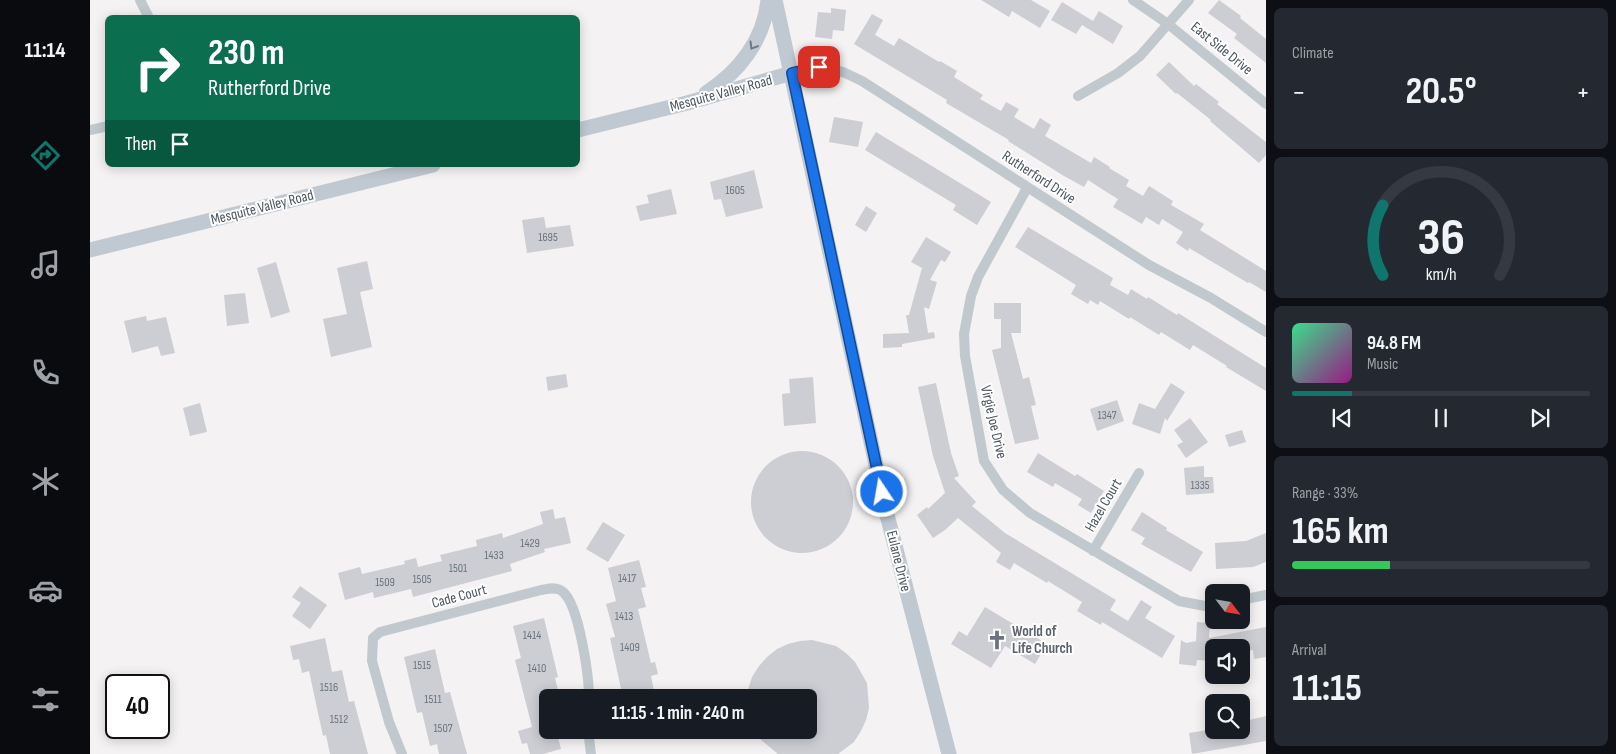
<!DOCTYPE html>
<html lang="en">
<head>
<meta charset="utf-8">
<style>
	body { margin:0; font-family:"Sofia Sans Condensed",sans-serif; background:#242831; color:#f1f3f6; height:100vh; display:flex; flex-direction:column; font-size:19px; white-space:nowrap }
	* { box-sizing:border-box; margin:0 }
	p { font-size:16px; color:#9ea1a6 }
	.icon { flex:none; width:28px; height:28px; fill:none; stroke:currentColor; stroke-width:2; stroke-linecap:round; stroke-linejoin:round }
	.map { position:relative; flex:1; overflow:hidden }
	.panel { display:flex; flex-direction:column; gap:8px; padding:8px; background:#0d0f14; width:350px }
	.panel>* { flex:none }
	.banner { position:absolute; left:15px; top:15px; width:475px; height:152px; border-radius:8px; box-shadow:0 2px 12px #0003; background:#0b6e4f; color:#fff; overflow:hidden }
	.needle { width:32px; rotate:121deg }
	.tools { position:absolute; left:1115px; top:584px; display:grid; gap:10px }
	.tools a { display:grid; place-items:center; width:45px; height:45px; border-radius:8px; background:#171b24; box-shadow:0 2px 12px #0003; font-size:25px }
	.speed { position:absolute; left:15px; top:674px; display:flex; gap:10px; font-size:25px; font-weight:700; text-align:center }
	.speed>* { display:grid; place-content:center; width:65px; height:65px; border-radius:50%; background:#171b24; box-shadow:0 2px 12px #0003; line-height:1 }
	.speed .limit { border:2px solid #111; border-radius:8px; background:#fff; color:#111 }
	.pin { position:absolute; display:grid; place-items:center; width:42px; height:42px; color:#fff; margin:-21px; border-radius:10px; box-shadow:0 2px 8px #0006 }
	.me { position:absolute; width:55px; margin:-28px; rotate:348deg; stroke-linejoin:round; filter:drop-shadow(0 0 4px #0008) }
	.turn { display:flex; align-items:center; gap:18px; height:105px; padding:0 20px; font-size:22px }
	.turn .icon { width:65px; height:65px; stroke-width:2.5 }
	.turn b { display:block; font-size:35px; line-height:42px }
	.then { display:flex; align-items:center; height:48px; padding:0 20px; background:#0003; gap:10px; font-size:19px }
	.big { font-size:38px; font-weight:700; line-height:1.1 }
	.panel .tile { flex:1; display:flex; flex-direction:column; justify-content:center; gap:8px; min-width:0; padding:0 18px; border-radius:8px; background:#242831 }
	.panel .dial { align-items:center; gap:0 }
	.dial svg { height:130px; overflow:visible; fill:none; stroke:#363941; stroke-width:7; stroke-linecap:round; text-anchor:middle }
	.dial text { fill:#f1f3f6; stroke:none }
	.song { display:flex; align-items:center; gap:15px }
	.cover { width:60px; height:60px; border-radius:8px; background:linear-gradient(135deg,hsl(150 70% 55%),hsl(310 70% 35%)) }
	.played { height:5px; border-radius:2px; background:linear-gradient(90deg,#0f766e 20%,#363941 20%) }
	.keys { display:flex; justify-content:space-around; direction:ltr }
	.heat { display:flex; justify-content:space-between; align-items:center; font-size:28px; direction:ltr }
	.charge { height:8px; border-radius:4px; background:linear-gradient(90deg,#34c759 33%,#363941 0) }
	.trip { position:absolute; left:449px; top:689px; width:278px; height:50px; border-radius:8px; background:#171b24; box-shadow:0 2px 12px #0003; font-weight:700; line-height:50px; text-align:center }
	main { display:flex; flex:1; min-height:0 }
	.tabs { display:flex; flex-direction:column; width:90px; justify-content:space-around; align-items:center; background:#090b0e; color:#9ea1a6 }
	.tabs .icon { width:35px; height:35px }
	.tabs .selected { color:#0f766e }
	.tabs b { font-size:22px; color:#f1f3f6 }
	.map>svg:first-child { display:block }
	.building { fill:#ccced4 }
	.lines { fill:none; stroke-linecap:round; stroke-linejoin:round }
	.street { stroke:#c1c9cf; stroke-width:10 }
	.secondary { stroke:#c0c8d1; stroke-width:15 }
	.oneway { stroke:#6e7880 }
	.route-casing { stroke:#114b97; stroke-width:12 }
	.route { stroke:#1a73e8; stroke-width:9 }
	.labels { text-anchor:middle; stroke-width:4; stroke-linejoin:round; paint-order:stroke }
	.number-label { font-size:12px; fill:#6b737c }
	.street-label { font-size:15px; fill:#4b555e; stroke:#fff }
	.worship-label { font-size:15px; font-weight:bold; fill:#5b616d; stroke:#fff; text-anchor:start }
</style>
</head>
<body>
<main>
<nav class="tabs">
<b>11:14</b>
<svg class="icon selected" aria-label="directions" viewBox="0 0 24 24"><path d="M12 3l9 9-9 9-9-9zM9 14v-3h6M13 9l2 2-2 2"/></svg>
<svg class="icon" aria-label="music" viewBox="0 0 24 24"><path d="M9 18V5l10-2v13"/><circle cx="6" cy="18" r="3"/><circle cx="16" cy="16" r="3"/></svg>
<svg class="icon" aria-label="phone" viewBox="0 0 24 24"><path d="M5 4h4l2 5-3 2q2 4 5 5l2-3 5 2v4C11 20 4 13 5 4z"/></svg>
<svg class="icon" aria-label="climate" viewBox="0 0 24 24"><path d="M12 3v18M4 7l16 10M4 17L20 7"/></svg>
<svg class="icon" aria-label="car" viewBox="0 0 24 24"><path d="M5 17H2v-5l4-1 3-4h7l3 4 3 1v5h-3M9 17h6M6 11h13"/><circle cx="7" cy="17" r="2"/><circle cx="17" cy="17" r="2"/></svg>
<svg class="icon" aria-label="filters" viewBox="0 0 24 24"><path d="M4 7h16M4 17h16"/><circle cx="9" cy="7" r="2"/><circle cx="15" cy="17" r="2"/></svg>
</nav>
<div class="map">
<svg width="1176" height="754" viewBox="0 0 1176 754">
	<rect width="100%" height="100%" fill="#f4f2f2"/>
	<!-- building -->
	<path class="building" d="M891 0H941L960 11 950 28 922 11 919 17Z
		M1129 0 1151 16 1150 18 1176 39V63L1144 38 1147 34 1118 13Z
		M972 2 1003 21 1009 11 1033 26 1023 44 992 25 986 34 961 20Z
		M741 8 756 10 754 31 743 30 742 39 725 37 728 12 741 13Z
		M782 14 793 20 785 35 804 46 809 38 849 62 850 61 867 71 864 77 893 95 890 99 911 111 916 102 929 109 924 117 944 129 950 118 961 125 955 136 1001 163 1004 157 1020 167 1019 168 1039 180 1036 186 1053 196 1059 186 1083 201 1081 205 1114 224 1110 230 1176 271V292L1159 282 1158 283 1099 248 1098 251 1086 243 1093 232 1072 219 1069 225 1056 217 1052 224 1023 207 1028 199 1015 191 998 180 994 187 974 176 918 141 919 140 856 103 857 100 764 44Z
		M1079 62 1104 86 1106 84 1129 102 1127 104 1176 142V155L1169 163 1120 121 1121 120 1087 93 1086 94 1066 75Z
		M744 117 773 122 768 147 739 142Z
		M786 132 901 202 887 225 863 210 866 205 775 150Z
		M664 170 673 208 636 217 631 199 624 200 620 182Z
		M581 189 587 214 550 221 546 206 559 203 557 195Z
		M776 206 787 213 776 232 765 225Z
		M454 217 456 228 480 225 484 246 437 253 432 220Z
		M938 227 1023 278 1020 285 1038 295 1041 289 1057 299 1058 297 1087 315 1088 313 1176 368V391L1136 367 1137 366 1103 345 1100 350 1071 332 1069 335 1040 317 1039 319 1010 301 1008 305 1000 300 998 304 981 294 986 285 925 247Z
		M836 237 861 252 855 262 851 260 840 280 847 282 839 309 834 307 838 333 844 332 845 338 812 344V347L793 348V334L819 333 816 315H819L832 268 821 262Z
		M277 261 283 289 270 292 282 347 241 357 233 319 257 314 247 268Z
		M186 262 200 312 181 318 167 268Z
		M155 293 159 323 137 326 134 295Z
		M904 303H931V333H921L933 379 939 377 946 405 941 406 949 439 925 444 902 350 911 348V319H904Z
		M56 316 57 321 76 317 85 353 71 356 68 346 42 353 34 321Z
		M476 374 478 387 458 391 456 377Z
		M723 377 726 423 694 426 692 394 700 393 699 379Z
		M846 383 861 453 869 476 864 478 886 502 882 506 915 533 1026 600 1020 610 1038 621 1051 600 1062 607 1055 618 1085 636 1072 658 1012 622 1011 625 987 611 992 602 958 581 957 583 924 563 920 570 906 562 911 553 868 518 855 530 843 538 827 515 837 507 838 509 855 493 843 456 828 387Z
		M1081 383 1095 392 1077 421 1075 418 1070 434 1042 424 1049 403 1065 409Z
		M1027 400 1034 421 1007 431 1000 409Z
		M110 403 117 432 100 436 93 408Z
		M1100 418 1118 442 1096 458 1087 445 1093 442 1084 430Z
		M1152 430 1156 442 1139 447 1135 435Z
		M661 502a51 51 0 1 1 102 0a51 51 0 1 1-102 0Z
		M948 453 985 476 987 474 1014 491 1001 513 988 505 992 499 965 483 963 487 937 472Z
		M1114 466V477H1123L1124 493 1096 495 1094 468Z
		M463 509 465 519 475 517 481 543 454 549 455 552 420 564 422 571 323 597 321 589 284 598 283 592 255 600 248 573 270 567 272 574 315 564 314 561 326 558 328 567 352 561 350 555 387 546 386 540 412 533 413 538 453 524 450 512Z
		M1052 512 1077 528 1076 530 1113 552 1101 572 1051 544 1055 538 1041 530Z
		M513 522 535 535 518 562 496 549Z
		M1176 533V562L1163 567 1126 569 1125 543 1156 541Z
		M549 560 556 587 551 588 556 607 548 609 561 663 565 662 568 674 561 676 564 691 533 698 520 638 525 637 516 604 526 601 518 568Z
		M210 586 237 605 220 629 202 616 211 603 202 597Z
		M895 607 957 644 945 664 915 646 901 668 861 644 869 631 877 636Z
		M454 618 468 677 465 678 470 698H458V730H466L471 749 453 754H440L437 743 432 744 428 731 442 727 425 660 431 658 423 626Z
		M1107 622 1120 623 1119 638 1176 627V657L1164 659 1163 650 1151 652V648H1118L1117 655 1124 659V661L1107 660 1106 666 1089 664 1091 640 1096 643 1106 641Z
		M235 638 242 672 252 670 259 702 264 701 278 754H240L236 735 233 736 219 671 212 673 209 659 203 660 200 646Z
		M722 640 746 646 756 653 765 662 777 683 779 708 776 720 771 731 764 742 748 754H688L671 740 665 730H718V698H658V690L662 677 669 666 677 657 687 649 698 644 710 641Z
		M345 649 355 693 360 692 377 754H349L347 744 340 746 332 712 327 713 314 657Z
		M1176 716V741L1102 754 1099 733 1124 729 1151 730V722Z"/>
	<g class="lines">
		<!-- street -->
		<path class="street" d="M50 0 59 18
			M1043 0 1078 24 1176 104
			M702 73 729 67 753 72 772 81 1059 265 1121 298 1176 332
			M988 96 1028 73 1050 56 1099 0
			M0 130 18 126
			M937 188 888 277 881 296 874 334 875 356 894 461 913 490 940 513 1089 601 1115 606 1124 605
			M1003 551 1049 473
			M1151 600 1176 595
			M498 730 501 754
			M312 754 299 722 282 661 283 638 290 632 451 590C458 589 467 586 473 592 489 605 499 676 499 698"/>
		<!-- secondary -->
		<path class="secondary" d="M685 0 796 511 859 754
			M616 93C649 72 674 40 678 0
			M488 130 597 103 702 73
			M0 250 343 165"/>
	</g>
	<!-- one-way arrows -->
	<defs><path id="oneway-chevron" d="M-2-3.5L2.5 0L-2 3.5" fill="none" stroke-width="1.6" stroke-linecap="round" stroke-linejoin="round" transform="scale(1.25)"/></defs>
	<use class="oneway" href="#oneway-chevron" transform="translate(663 46) rotate(121)"/>
	<g class="lines">
		<defs>
			<path id="route" d="M729 67 702 73 792 492"/>
		</defs>
		<!-- route casing -->
		<use href="#route" class="route-casing"/>
		<!-- route -->
		<use href="#route" class="route"/>
	</g>
	<!-- icons -->
	<defs>
		<symbol id="church-bare" viewBox="-9 -9 18 18"><path d="M-1.2-6h2.4v3.5h3.3v2.4h-3.3V6h-2.4V-.1h-3.3v-2.4h3.3Z" fill="#6b7280" stroke="#fff" stroke-width="2.5" paint-order="stroke"/></symbol>
	</defs>
	<g fill-rule="evenodd">
		<use href="#church-bare" x="893" y="626" width="28" height="28"/>
	</g>
	<g class="labels">
		<!-- number labels -->
		<g class="number-label">
			<text x="645" y="194">1605</text>
			<text x="458" y="241">1695</text>
			<text x="1017" y="419">1347</text>
			<text x="1110" y="489">1335</text>
			<text x="440" y="547">1429</text>
			<text x="404" y="559">1433</text>
			<text x="368" y="572">1501</text>
			<text x="537" y="582">1417</text>
			<text x="332" y="583">1505</text>
			<text x="295" y="586">1509</text>
			<text x="534" y="620">1413</text>
			<text x="442" y="639">1414</text>
			<text x="540" y="651">1409</text>
			<text x="332" y="669">1515</text>
			<text x="447" y="672">1410</text>
			<text x="239" y="691">1516</text>
			<text x="343" y="703">1511</text>
			<text x="249" y="723">1512</text>
			<text x="353" y="732">1507</text>
		</g>
		<!-- street labels -->
		<g class="street-label">
			<text transform="translate(1132 48) rotate(39)" y="5">East Side Drive</text>
			<text transform="translate(631 93) rotate(-15)" y="5">Mesquite Valley Road</text>
			<text transform="translate(949 177) rotate(33)" y="5">Rutherford Drive</text>
			<text transform="translate(172 207) rotate(-14)" y="5">Mesquite Valley Road</text>
			<text transform="translate(904 422) rotate(77)" y="5">Virgie Joe Drive</text>
			<text transform="translate(1013 505) rotate(-60)" y="5">Hazel Court</text>
			<text transform="translate(809 561) rotate(76)" y="5">Eulane Drive</text>
			<text transform="translate(369 596) rotate(-15)" y="5">Cade Court</text>
		</g>
		<!-- worship labels -->
		<g class="worship-label">
			<text x="922" y="636">World of<tspan x="922" dy="17">Life Church</tspan></text>
		</g>
	</g>
</svg>
<div class="tools">
<a><svg class="needle" viewBox="-14 -14 28 28"><path d="M0-13l5 13h-10z" fill="#e53935"/><path d="M0 13l5-13h-10z" fill="#9ea1a6"/></svg></a>
<a><svg class="icon" aria-label="sound" viewBox="0 0 24 24"><path d="M4 9h4l5-4v14l-5-4H4zM17 9q2 3 0 6"/></svg></a>
<a><svg class="icon" aria-label="search" viewBox="0 0 24 24"><circle cx="10" cy="10" r="6"/><path d="M15 15l6 6"/></svg></a>
</div>
<div class="speed"><div class="limit">40</div></div>
<div class="pin" style="left:729px;top:67px;background:#d93025"><svg class="icon" aria-label="arrive" viewBox="0 0 24 24"><path d="M6 21V4h12l-3 4 3 4H6"/></svg></div>
<svg class="me" style="left:792px;top:492px" viewBox="-20 -20 40 40"><circle r="17" fill="#1a73e8" stroke="#fff" stroke-width="3"/><path d="M0-11L8 9 0 5-8 9z" fill="#fff"/></svg>
<div class="trip">11:15 · 1 min · 240 m</div>
<div class="banner">
<div class="turn"><svg class="icon" aria-label="right" viewBox="0 0 24 24"><path d="M7 20v-9h11M14 6l5 5-5 5"/></svg><div><b>230 m</b>Rutherford Drive</div></div>
<div class="then">Then<svg class="icon" aria-label="arrive" viewBox="0 0 24 24"><path d="M6 21V4h12l-3 4 3 4H6"/></svg></div>
</div>
</div>
<section class="panel">
<div class="tile"><p>Climate</p>
<div class="heat"><a>−</a><b class="big">20.5°</b><a>+</a></div>
</div>
<div class="tile dial"><svg viewBox="0 0 100 80">
<path d="M14 69A42 42 0 1 1 86 69"/>
<path d="M14 69A42 42 0 0 1 14 26" stroke="#0f766e"/>
<text x="50" y="56" font-size="32" font-weight="700">36</text>
<text x="50" y="72" font-size="11">km/h</text>
</svg></div>
<div class="tile">
<div class="song"><i class="cover"></i><div><b>94.8 FM</b><p>Music</p></div></div>
<div class="played"></div>
<div class="keys"><svg class="icon" aria-label="previous" viewBox="0 0 24 24"><path d="M18 5L8 12l10 7zM5 5v14"/></svg><svg class="icon" aria-label="pause" viewBox="0 0 24 24"><path d="M8 5v14M16 5v14"/></svg><svg class="icon" aria-label="next" viewBox="0 0 24 24"><path d="M6 5l10 7-10 7zM19 5v14"/></svg></div>
</div>
<div class="tile"><p>Range · 33%</p><b class="big">165 km</b><div class="charge"></div></div>
<div class="tile"><p>Arrival</p><b class="big">11:15</b></div>
</section>
</main>
</body>
</html>
